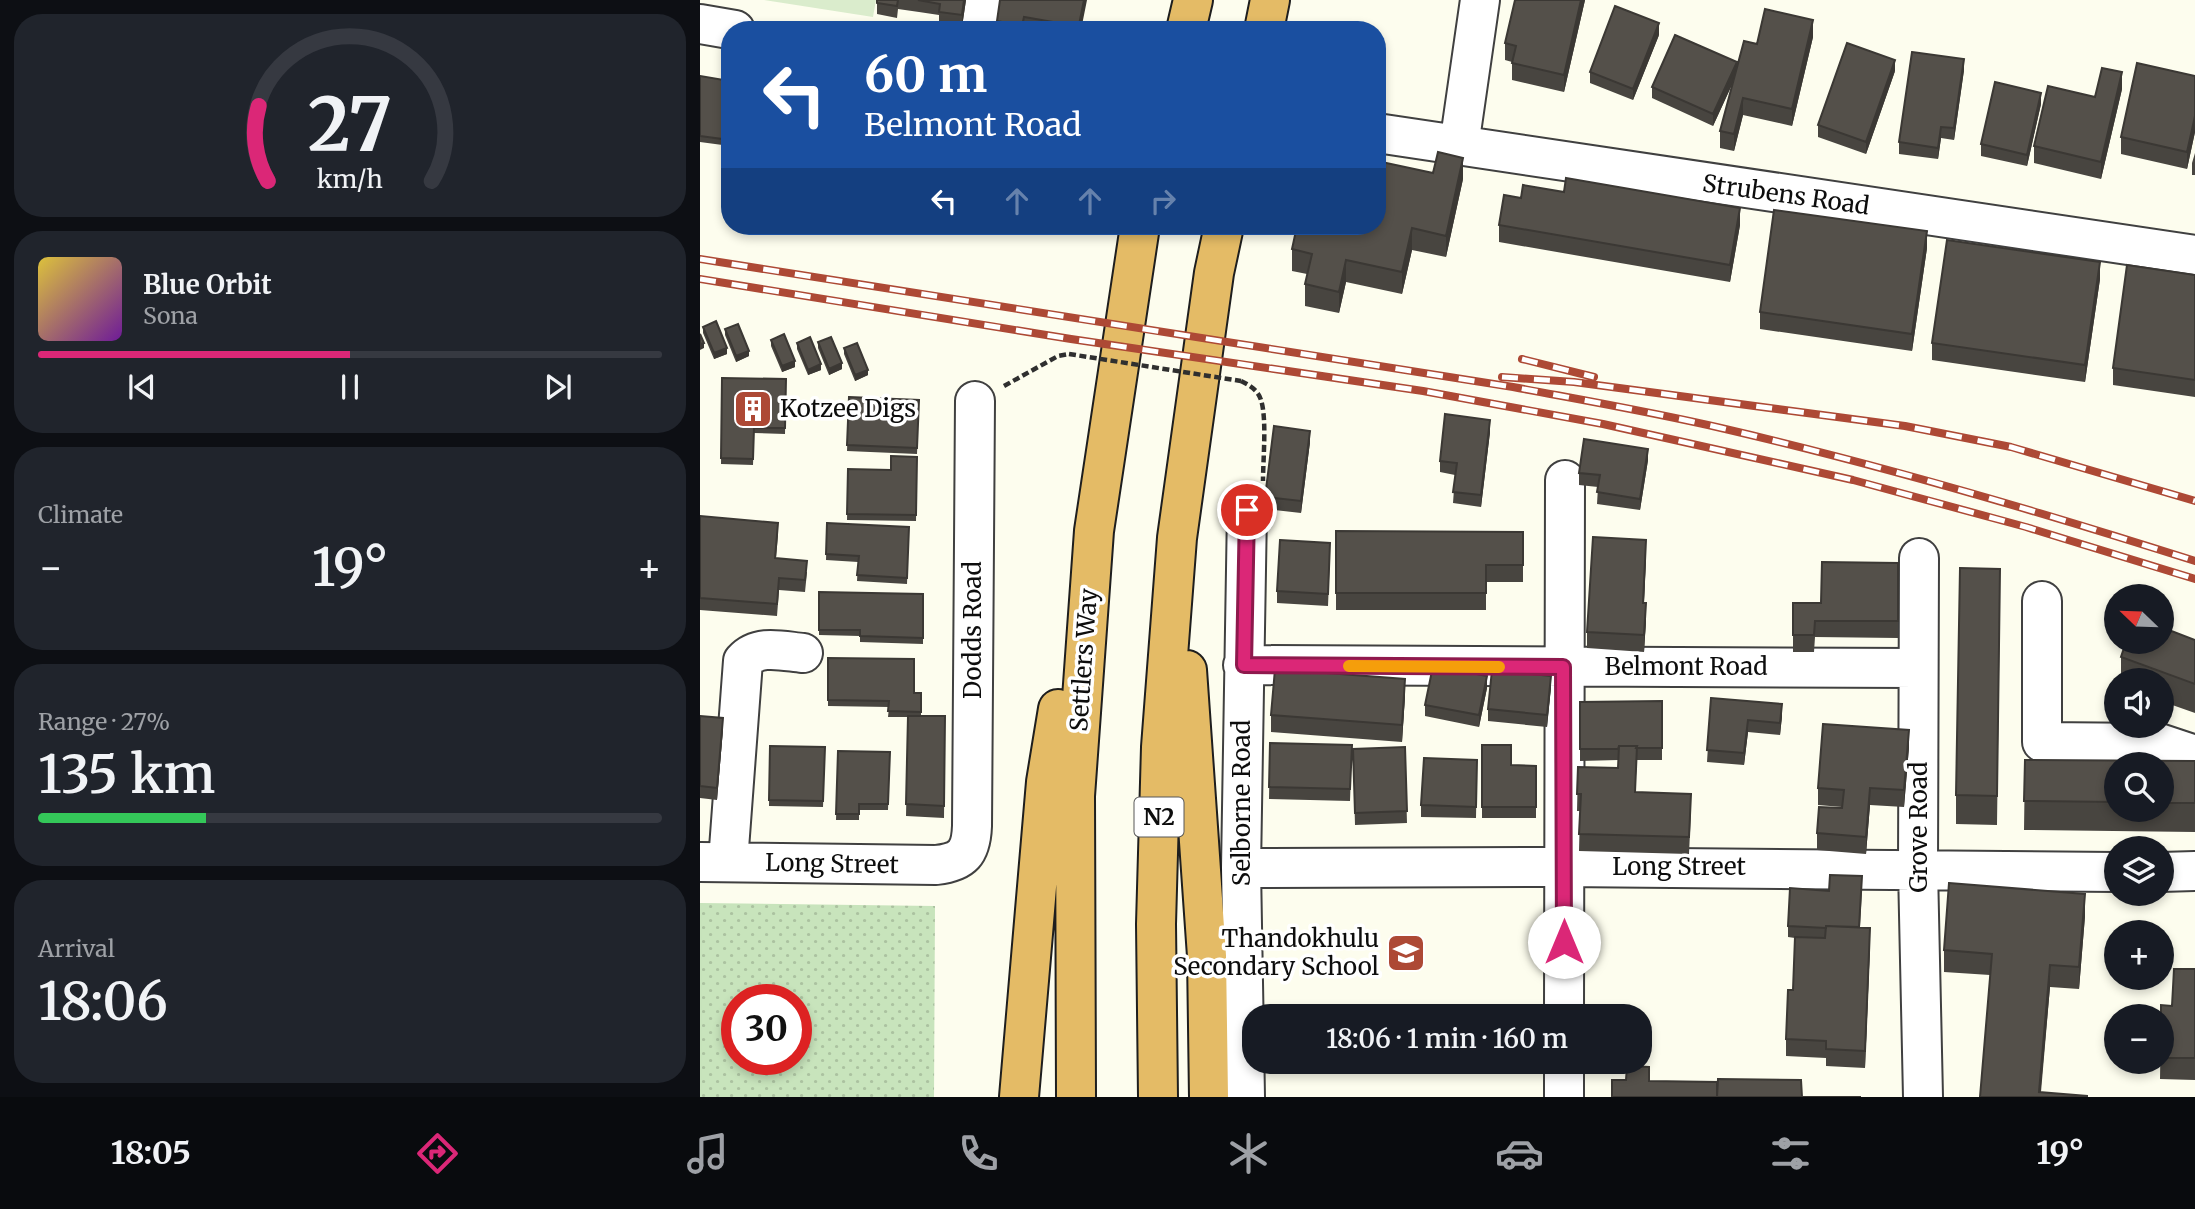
<!DOCTYPE html>
<html lang="en">
<head>
<meta charset="utf-8">
<style>
	body { margin:0; font-family:Merriweather,serif; background:#20242c; color:#f1f3f6; height:100vh; display:flex; flex-direction:column; font-size:26px; white-space:nowrap }
	* { box-sizing:border-box; margin:0 }
	p { font-size:23px; color:#9ea1a6 }
	.icon { flex:none; width:38px; height:38px; fill:none; stroke:currentColor; stroke-width:2; stroke-linecap:round; stroke-linejoin:round }
	.map { position:relative; flex:1; overflow:hidden }
	.panel { display:flex; flex-direction:column; gap:14px; padding:14px; background:#0d0f14; width:700px }
	.panel>* { flex:none }
	.banner { position:absolute; left:21px; top:21px; width:665px; height:214px; border-radius:28px; box-shadow:0 4px 10px #0003; background:#1a4fa0; color:#fff; overflow:hidden }
	.needle { width:46px; rotate:293deg }
	.buttons { position:absolute; left:1404px; top:584px; display:grid; gap:14px }
	.buttons a { display:grid; place-items:center; width:70px; height:70px; border-radius:50%; background:#171b24; box-shadow:0 4px 10px #0003; font-size:35px }
	.speed { position:absolute; left:21px; top:984px; display:flex; gap:14px; font-size:35px; font-weight:700; text-align:center }
	.speed>* { display:grid; place-content:center; width:91px; height:91px; border-radius:50%; background:#171b24; box-shadow:0 4px 10px #0003; line-height:1 }
	.speed .limit { border:10px solid #d22; background:#fff; color:#111 }
	.pin { position:absolute; display:grid; place-items:center; width:60px; height:60px; color:#fff; margin:-30px; border:4px solid #fff; border-radius:50%; box-shadow:0 2px 7px #0007 }
	.me { position:absolute; width:77px; margin:-38px; rotate:0deg; stroke-linejoin:round; filter:drop-shadow(0 0 5px #0008) }
	.turn { display:flex; align-items:center; gap:24px; height:147px; padding:0 28px; font-size:32px }
	.turn .icon { width:91px; height:91px; stroke-width:2.5 }
	.turn b { display:block; font-size:49px; line-height:60px }
	.lanes { display:flex; align-items:center; height:66px; padding:0 28px; background:#0003; justify-content:center; gap:35px; direction:ltr }
	.lanes .off { opacity:.35 }
	.big { font-size:52px; font-weight:600; line-height:1.1 }
	.panel .widget { flex:1; display:flex; flex-direction:column; justify-content:center; gap:10px; min-width:0; padding:0 24px; border-radius:28px; background:#20242c }
	.panel .dial { align-items:center; gap:0 }
	.dial svg { height:182px; overflow:visible; fill:none; stroke:#363941; stroke-width:7; stroke-linecap:round; text-anchor:middle }
	.dial text { fill:#f1f3f6; stroke:none }
	.song { display:flex; align-items:center; gap:21px }
	.cover { width:84px; height:84px; border-radius:10px; background:linear-gradient(135deg,hsl(50 70% 55%),hsl(280 70% 35%)) }
	.played { height:7px; border-radius:4px; background:linear-gradient(90deg,#db2777 50%,#363941 50%) }
	.keys { display:flex; justify-content:space-around; direction:ltr }
	.heat { display:flex; justify-content:space-between; align-items:center; font-size:38px; direction:ltr }
	.charge { height:10px; border-radius:5px; background:linear-gradient(90deg,#34c759 27%,#363941 0) }
	.trip { position:absolute; left:542px; top:1004px; width:410px; height:70px; border-radius:28px; background:#171b24; box-shadow:0 4px 10px #0003; font-weight:600; line-height:70px; text-align:center }
	.tab-bar { display:flex; height:112px; justify-content:space-around; align-items:center; background:#090b0e; color:#9ea1a6 }
	.tab-bar .icon { width:49px; height:49px }
	.tab-bar .current { color:#db2777 }
	.tab-bar b { font-size:32px; color:#f1f3f6 }
	main { display:flex; flex:1; min-height:0 }
	.map>svg:first-child { display:block }
	.park { fill:url(#park-dots); fill-rule:evenodd }
	.pitch { fill:#daeccc }
	.lines { fill:none; stroke-linecap:round; stroke-linejoin:round }
	.minor-casing { stroke:#404040; stroke-width:42 }
	.highway-casing { stroke:#1e1e1e; stroke-width:42 }
	.path { stroke:#2f2f2f; stroke-width:4.5; stroke-dasharray:7 3.5; stroke-linecap:butt }
	.minor { stroke:#fff; stroke-width:38 }
	.highway { stroke:#e4bb66; stroke-width:38 }
	.rail-casing { stroke:#ad4935; stroke-width:8 }
	.rail { stroke:#fff; stroke-width:5; stroke-dasharray:16; stroke-linecap:butt }
	.path-bridge { stroke:#2f2f2f; stroke-width:4.5; stroke-dasharray:7 3.5; stroke-linecap:butt }
	.wall { fill:#484540; fill-rule:evenodd }
	.shaded-wall { fill:#3b3834 }
	.building { fill:#54504a; stroke:#3b3834; stroke-width:2 }
	.route-casing { stroke:#8e194d; stroke-width:18 }
	.route { stroke:#db2777; stroke-width:12 }
	.slow { stroke:#f59e0b; stroke-width:12 }
	.labels { text-anchor:middle; stroke-width:7; stroke-linejoin:round; paint-order:stroke }
	.shield { fill:#fff; stroke:#565656; stroke-width:2 }
	.shield-label { font-size:23px; font-weight:bold; fill:#0d0d0d }
	.street-label { font-size:24px; fill:#0d0d0d; stroke:#fff }
	.poi-label { font-size:24px; fill:#0d0d0d; stroke:#fff; text-anchor:start }
</style>
</head>
<body>
<main>
<section class="panel">
<div class="widget dial"><svg viewBox="0 0 100 80">
<path d="M14 69A42 42 0 1 1 86 69"/>
<path d="M14 69A42 42 0 0 1 10 36" stroke="#db2777"/>
<text x="50" y="56" font-size="32" font-weight="700">27</text>
<text x="50" y="72" font-size="11">km/h</text>
</svg></div>
<div class="widget">
<div class="song"><i class="cover"></i><div><b>Blue Orbit</b><p>Sona</p></div></div>
<div class="played"></div>
<div class="keys"><svg class="icon" aria-label="previous" viewBox="0 0 24 24"><path d="M18 5L8 12l10 7zM5 5v14"/></svg><svg class="icon" aria-label="pause" viewBox="0 0 24 24"><path d="M8 5v14M16 5v14"/></svg><svg class="icon" aria-label="next" viewBox="0 0 24 24"><path d="M6 5l10 7-10 7zM19 5v14"/></svg></div>
</div>
<div class="widget"><p>Climate</p>
<div class="heat"><a>−</a><b class="big">19°</b><a>+</a></div>
</div>
<div class="widget"><p>Range · 27%</p><b class="big">135 km</b><div class="charge"></div></div>
<div class="widget"><p>Arrival</p><b class="big">18:06</b></div>
</section>
<div class="map">
<svg width="1495" height="1097" viewBox="0 0 1495 1097">
	<defs>
		<pattern id="park-dots" width="8" height="8" patternUnits="userSpaceOnUse" patternTransform="scale(1.75)"><rect width="8" height="8" fill="#c8e4bc"/><path d="M2 2h.1M6 6h.1" fill="none" stroke="#abc2a0" stroke-width="1.8" stroke-linecap="round"/></pattern>
	</defs>
	<rect width="100%" height="100%" fill="#fdfdee"/>
	<!-- park -->
	<path class="park" d="M0 903 235 906 234 1097H0ZM37 999H96V1059H37Z"/>
	<!-- pitch -->
	<path class="pitch" d="M64 0H176L173 17Z"/>
	<g class="lines">
		<defs>
			<path id="minor" d="M0 24 35 30
				M278 30 283 0
				M677 133 1495 255
				M759 146 780 0
				M1219 558 1218 869 1223 1097
				M1342 601V742L1459 743 1495 755
				M543 665 1218 668
				M0 862 236 865C263 862 271 853 272 826L275 401
				M28 862 43 661C58 644 82 651 103 653
				M541 868 864 867 1416 872
				M1461 872 1495 871
				M864 1017 865 480
				M864 1062V1097
				M545 1097 541 868 547 510"/>
			<path id="highway" d="M486 30 493 0
				M564 30 570 0
				M487 670 507 956 509 1097
				M319 1097 346 782 358 709
				M376 1097 375 796 394 531 440 226
				M458 1097 456 924 461 747 477 538 514 273 524 226"/>
		</defs>
		<!-- minor casing -->
		<use href="#minor" class="minor-casing"/>
		<!-- highway casing -->
		<use href="#highway" class="highway-casing"/>
		<!-- path -->
		<path class="path" d="M541 381C549 385 558 390 561 400 567 419 563 459 563 481
			M304 386 358 356 369 354"/>
		<!-- minor -->
		<use href="#minor" class="minor"/>
		<!-- highway -->
		<use href="#highway" class="highway"/>
		<defs>
			<path id="rail" d="M0 259 813 387C882 400 952 412 1021 428 1181 465 1338 511 1495 561
				M0 279 371 339 723 391 903 424 1153 480 1326 527 1495 579
				M822 359 894 377
				M802 377 874 382 1205 426 1311 447 1495 501"/>
		</defs>
		<!-- rail casing -->
		<use href="#rail" class="rail-casing"/>
		<!-- rail -->
		<use href="#rail" class="rail"/>
		<!-- path-bridge -->
		<path class="path-bridge" d="M369 354 541 381"/>
	</g>
	<!-- wall -->
	<path class="wall" d="M177 0H266L262 27 239 24V15L219 12 198 9 197 18 177 14Z
		M300 0 381 30H331L324 29 323 30H297V21Z
		M815 0H885L864 92 812 80V62L805 60V43Z
		M959 35 933 100 890 83V72Z
		M1113 37 1092 126 1043 115 1034 151 1020 148V131L1033 82 1013 126 952 98V87L1037 68 1057 44Z
		M1264 70 1254 140 1241 138 1238 159 1199 154V142Z
		M1195 71 1166 154 1118 137V125Z
		M0 76 30 81V146L0 142Z
		M1495 76V132L1487 169 1421 154V137Z
		M1422 89 1401 179 1334 163V146L1395 97Z
		M1341 104 1327 166 1281 156V144Z
		M1495 153V175H1492V163Z
		M763 179 746 257 712 250 702 294 646 282 639 313 605 306V284L607 274 592 271V249Z
		M864 192 1040 225 1030 282 799 242V225L821 198Z
		M1227 248 1212 351 1060 329V312Z
		M1495 275V397L1413 385V368Z
		M1400 279 1385 382 1232 360V343Z
		M3 327 27 354 14 359 3 333Z
		M25 329 49 356 36 362 25 335Z
		M71 340 95 367 82 372 71 346Z
		M118 342 142 369 129 375 118 348Z
		M97 343 121 370 108 375 97 349Z
		M144 348 168 375 155 381 144 354Z
		M22 378 86 379 85 434 54 433 53 465 21 464Z
		M149 397 219 400 217 454 147 451Z
		M790 432 781 507 753 503 755 475 740 472V461Z
		M610 442 601 513 565 509V497Z
		M217 457 216 521 147 520 148 469 191 470Z
		M948 460 940 510 897 504 898 487 879 485V473Z
		M0 516 78 535 76 558 107 572 105 592 79 590 77 616 0 610Z
		M127 523 209 527 207 584 157 581 158 562 126 560Z
		M636 531 823 532V582H786V610H636Z
		M630 555 628 606 577 603V591Z
		M946 557 944 603 946 620 944 652 887 648V632Z
		M1198 563V638L1115 637 1114 652H1093V603H1121Z
		M119 592 223 594V644L160 642V636L119 635Z
		M1300 598 1297 825 1256 824V795Z
		M1495 640V713L1461 701V681H1421V657Z
		M128 658 214 693H221V716H245L244 818 206 816 208 717H188L189 707 128 706Z
		M851 687 847 727 788 721V709Z
		M787 688 779 727 725 716V705Z
		M705 696 702 742 571 732V715Z
		M1011 698 1082 716 1080 735 1048 732 1044 765 1007 762Z
		M962 701V760H937L935 792 991 811 989 854 879 851 880 811H877L878 767 918 768V760L880 761V702Z
		M0 716 23 729 17 800 0 798Z
		M570 743 652 745 650 801 569 799Z
		M782 745 811 765 836 766V818H782Z
		M70 746 125 747 123 807 69 806Z
		M705 747 707 823 655 825 653 749Z
		M1209 747 1204 807 1170 805 1166 854 1117 850V833L1142 808V807L1118 805V788Z
		M138 751 190 752 188 810H159V820H136Z
		M777 760 776 818 721 817V805Z
		M1325 760 1495 761V832L1324 830ZM1416 765H1461V810H1416Z
		M1162 888 1160 927 1170 945 1165 1068 1126 1066V1058L1086 1056V1039L1093 990 1095 938 1088 937V926L1129 891Z
		M1385 916 1379 989 1350 987 1341 1092 1280 1097 1290 975 1244 972V950Z
		M1495 969V1080L1460 1079 1461 1017 1472 1006Z"/>
	<!-- shaded-wall -->
	<path class="shaded-wall" d="M264 0H266L262 27V15Z
		M384 0H387L381 30H378Z
		M881 0H885L864 92V75Z
		M1113 20V37L1092 126V109Z
		M959 23V35L933 100V89Z
		M1264 59V70L1254 140V128Z
		M1195 60V71L1166 154V142Z
		M1037 62V74L1013 126V114Z
		M1422 72V89L1401 179V162Z
		M1341 93V104L1327 166V155Z
		M1043 98V115L1034 151V134Z
		M1495 116V132L1487 169V152Z
		M1241 127V138L1238 159V148Z
		M763 158V179L746 257V236Z
		M1040 208V225L1030 282V265Z
		M712 228V250L702 294V272Z
		M1227 231V248L1212 351V334Z
		M646 260V282L639 313V292Z
		M1400 262V279L1385 382V365Z
		M4 343V348L0 350V344Z
		M27 348V354L14 359V353Z
		M49 351V356L36 362V356Z
		M95 361V367L82 372V366Z
		M142 363V369L129 375V369Z
		M121 364V370L108 375V370Z
		M168 370V375L155 381V375Z
		M790 420V432L781 507V495Z
		M610 431V442L601 513V501Z
		M948 449V460L940 510V499Z
		M946 540V557L943 620V603Z
		M946 603V620L944 652V635Z
		M787 676V688L779 727V715Z
		M851 676V687L847 727V715Z
		M705 679V696L702 742V725Z
		M1082 704V716L1080 735V723Z
		M23 718V729L17 800V788Z
		M1048 720V732L1044 765V753Z
		M1209 730V747L1204 807V790Z
		M1170 788V805L1166 854V837Z
		M1385 894V916L1379 989V967Z
		M1170 928V945L1165 1068V1051Z
		M1350 965V987L1340 1097H1339Z"/>
	<!-- building -->
	<path class="building" d="M177 0H198L197 6 177 3Z
		M218 0H264L262 15 239 12 240 4Z
		M300 0H384L378 30H358L359 23 324 17 322 26 297 21Z
		M815 0H881L864 75 812 63 816 46 805 43Z
		M915 6 959 23 933 89 890 72Z
		M1065 9 1113 20 1092 109 1043 98 1034 134 1020 131 1044 41 1057 44Z
		M975 35 1037 62 1013 114 952 87Z
		M1147 43 1195 60 1166 142 1118 125Z
		M1212 52 1264 59 1254 128 1241 127 1238 148 1199 142Z
		M1437 63 1495 76V116L1487 152 1421 137Z
		M1402 68 1422 72 1401 162 1334 146 1348 86 1395 97Z
		M0 76 30 81V140L0 136Z
		M1295 82 1341 93 1327 155 1281 144Z
		M738 152 763 158 746 236 712 228 702 272 646 260 639 292 605 284 612 254 592 249 597 226H677V161L733 173Z
		M866 178 1040 208 1030 265 799 225 804 195 821 198 823 185 864 192Z
		M1074 210 1227 231 1212 334 1060 312Z
		M1247 240 1400 262 1385 365 1232 343Z
		M1427 265 1495 275V380L1413 368Z
		M16 321 27 348 14 353 3 327Z
		M38 324 49 351 36 356 25 329Z
		M0 334 4 343 0 344Z
		M84 334 95 361 82 366 71 340Z
		M110 337 121 364 108 370 97 343Z
		M131 337 142 363 129 369 118 342Z
		M157 343 168 370 155 375 144 348Z
		M22 378 86 379 85 428H54L53 459 21 458Z
		M149 397 219 400 217 448 147 445Z
		M745 414 790 420 781 495 753 492 757 463 740 461Z
		M574 426 610 431 601 501 565 497Z
		M884 439 948 449 940 499 897 492 900 475 879 473Z
		M191 456 217 457 216 515 147 514 148 469 191 470Z
		M0 516 78 523 75 558 107 561 105 580 79 578 77 604 0 598Z
		M127 523 209 527 207 578 157 575 159 556 126 554Z
		M636 531 823 532V565H786V593H636Z
		M893 537 946 540 943 603H946L944 635 887 632Z
		M580 540 630 543 628 594 577 591Z
		M1122 562 1198 563V621H1115L1114 635H1093V603H1121Z
		M1260 568 1300 569 1297 796 1256 795Z
		M119 592 223 594V638L160 636V630H119Z
		M1461 627 1495 640V684L1421 657 1426 642H1461Z
		M128 658 214 659V693H221V712L188 711 189 701 128 700Z
		M733 666 787 676 779 715 725 705Z
		M575 669 705 679 702 725 571 715Z
		M792 670 851 676 847 715 788 709Z
		M1011 698 1082 704 1080 723 1048 720 1044 753 1007 750Z
		M962 701V748H936L937 746H919L918 749H880V702Z
		M0 716 23 718 17 788 0 786Z
		M208 716H245L244 806 206 804Z
		M1123 724 1209 730 1204 790 1170 788 1166 837 1117 833 1119 807 1142 808 1144 790 1118 788Z
		M570 743 652 745 650 789 569 787Z
		M782 745H811V765L836 766V807H782Z
		M70 746 125 747 123 801 69 800Z
		M919 746H937L935 792 991 794 989 837 879 834 881 794H877L878 767 918 768Z
		M705 747 707 811 655 813 653 749Z
		M138 751 190 752 188 804H159V814H136Z
		M724 758 777 760 776 807 721 805Z
		M1325 760 1495 761V803H1461V765H1416V802L1324 801Z
		M1130 875 1162 876 1159 927 1126 926V928L1088 926 1090 888 1129 891Z
		M1249 883 1385 894 1379 967 1350 965 1339 1092 1387 1096V1097H1280L1292 954 1244 950Z
		M1126 926 1170 928 1165 1051 1126 1049V1041L1086 1039 1088 990H1093L1095 937 1125 938Z
		M1474 969H1495V1058H1461V1005L1472 1006Z
		M927 1066 949 1067V1081L1017 1082V1097H912V1080H926Z
		M1018 1079 1101 1080 1102 1097H1161H1017Z"/>
	<g class="lines">
		<defs>
			<path id="route" d="M547 510 544 665 863 667 864 942"/>
		</defs>
		<!-- route casing -->
		<use href="#route" class="route-casing"/>
		<!-- route -->
		<use href="#route" class="route"/>
		<!-- slow -->
		<path class="slow" d="M649 666 799 667"/>
	</g>
	<!-- icons -->
	<defs>
		<symbol id="building-square" viewBox="-11 -11 22 22"><rect x="-9" y="-9" width="18" height="18" rx="4" fill="#ad4935" stroke="#fff"/><path d="M-4-6H4V6H1V3H-1V6H-4ZM-2.5-4.3h1.7v1.8h-1.7ZM.8-4.3h1.7v1.8H.8ZM-2.5-1h1.7V.8h-1.7ZM.8-1h1.7V.8H.8Z" fill="#fff"/></symbol>
		<symbol id="school-square" viewBox="-11 -11 22 22"><rect x="-9" y="-9" width="18" height="18" rx="4" fill="#ad4935" stroke="#fff"/><path d="M0-5L7-2L0 1L-7-2ZM-4 1L0 2.5L4 1V4Q0 6-4 4Z" fill="#fff"/></symbol>
	</defs>
	<g fill-rule="evenodd">
		<use href="#building-square" x="31" y="387" width="44" height="44"/>
		<use href="#school-square" x="684" y="931" width="44" height="44"/>
	</g>
	<g class="labels">
		<!-- shield labels -->
		<rect class="shield" x="434.5" y="797.5" width="49" height="39" rx="5"/>
		<g class="shield-label">
			<text x="459" y="825">N2</text>
		</g>
		<!-- street labels -->
		<g class="street-label">
			<text transform="translate(1086 195) rotate(8)" y="8">Strubens Road</text>
			<text transform="translate(273 630) rotate(-90)" y="8">Dodds Road</text>
			<text transform="translate(384 660) rotate(-86)" y="8">Settlers Way</text>
			<text x="986" y="675">Belmont Road</text>
			<text transform="translate(542 803) rotate(-90)" y="8">Selborne Road</text>
			<text transform="translate(1219 827) rotate(-90)" y="8">Grove Road</text>
			<text transform="translate(132 864) rotate(1)" y="8">Long Street</text>
			<text x="979" y="875">Long Street</text>
		</g>
		<!-- poi labels -->
		<g class="poi-label">
			<text x="80" y="417">Kotzee Digs</text>
			<text x="679" y="947" text-anchor="end">Thandokhulu<tspan x="679" dy="28">Secondary School</tspan></text>
		</g>
	</g>
</svg>
<div class="buttons">
<a><svg class="needle" viewBox="-14 -14 28 28"><path d="M0-13l5 13h-10z" fill="#e53935"/><path d="M0 13l5-13h-10z" fill="#9ea1a6"/></svg></a>
<a><svg class="icon" aria-label="sound" viewBox="0 0 24 24"><path d="M4 9h4l5-4v14l-5-4H4zM17 9q2 3 0 6"/></svg></a>
<a><svg class="icon" aria-label="search" viewBox="0 0 24 24"><circle cx="10" cy="10" r="6"/><path d="M15 15l6 6"/></svg></a>
<a><svg class="icon" aria-label="layers" viewBox="0 0 24 24"><path d="M12 4l9 5-9 5-9-5zM3 14l9 5 9-5"/></svg></a>
<a>+</a>
<a>−</a>
</div>
<div class="speed"><div class="limit">30</div></div>
<div class="pin" style="left:547px;top:510px;background:#d93025"><svg class="icon" aria-label="arrive" viewBox="0 0 24 24"><path d="M6 21V4h12l-3 4 3 4H6"/></svg></div>
<svg class="me" style="left:864px;top:942px" viewBox="-20 -20 40 40"><circle r="19" fill="#fff"/><path d="M0-13L10 11 0 6-10 11z" fill="#db2777"/></svg>
<div class="trip">18:06 · 1 min · 160 m</div>
<div class="banner">
<div class="turn"><svg class="icon" aria-label="left" viewBox="0 0 24 24"><path d="M17 20v-9H6M10 6l-5 5 5 5"/></svg><div><b>60 m</b>Belmont Road</div></div>
<div class="lanes"><svg class="icon" aria-label="left" viewBox="0 0 24 24"><path d="M17 20v-9H6M10 6l-5 5 5 5"/></svg><svg class="icon off" aria-label="ahead" viewBox="0 0 24 24"><path d="M12 20V5M6 11l6-6 6 6"/></svg><svg class="icon off" aria-label="ahead" viewBox="0 0 24 24"><path d="M12 20V5M6 11l6-6 6 6"/></svg><svg class="icon off" aria-label="right" viewBox="0 0 24 24"><path d="M7 20v-9h11M14 6l5 5-5 5"/></svg></div>
</div>
</div>
</main>
<nav class="tab-bar">
<b>18:05</b>
<svg class="icon current" aria-label="directions" viewBox="0 0 24 24"><path d="M12 3l9 9-9 9-9-9zM9 14v-3h6M13 9l2 2-2 2"/></svg>
<svg class="icon" aria-label="music" viewBox="0 0 24 24"><path d="M9 18V5l10-2v13"/><circle cx="6" cy="18" r="3"/><circle cx="16" cy="16" r="3"/></svg>
<svg class="icon" aria-label="phone" viewBox="0 0 24 24"><path d="M5 4h4l2 5-3 2q2 4 5 5l2-3 5 2v4C11 20 4 13 5 4z"/></svg>
<svg class="icon" aria-label="climate" viewBox="0 0 24 24"><path d="M12 3v18M4 7l16 10M4 17L20 7"/></svg>
<svg class="icon" aria-label="car" viewBox="0 0 24 24"><path d="M5 17H2v-5l4-1 3-4h7l3 4 3 1v5h-3M9 17h6M6 11h13"/><circle cx="7" cy="17" r="2"/><circle cx="17" cy="17" r="2"/></svg>
<svg class="icon" aria-label="filters" viewBox="0 0 24 24"><path d="M4 7h16M4 17h16"/><circle cx="9" cy="7" r="2"/><circle cx="15" cy="17" r="2"/></svg>
<b>19°</b>
</nav>
</body>
</html>
